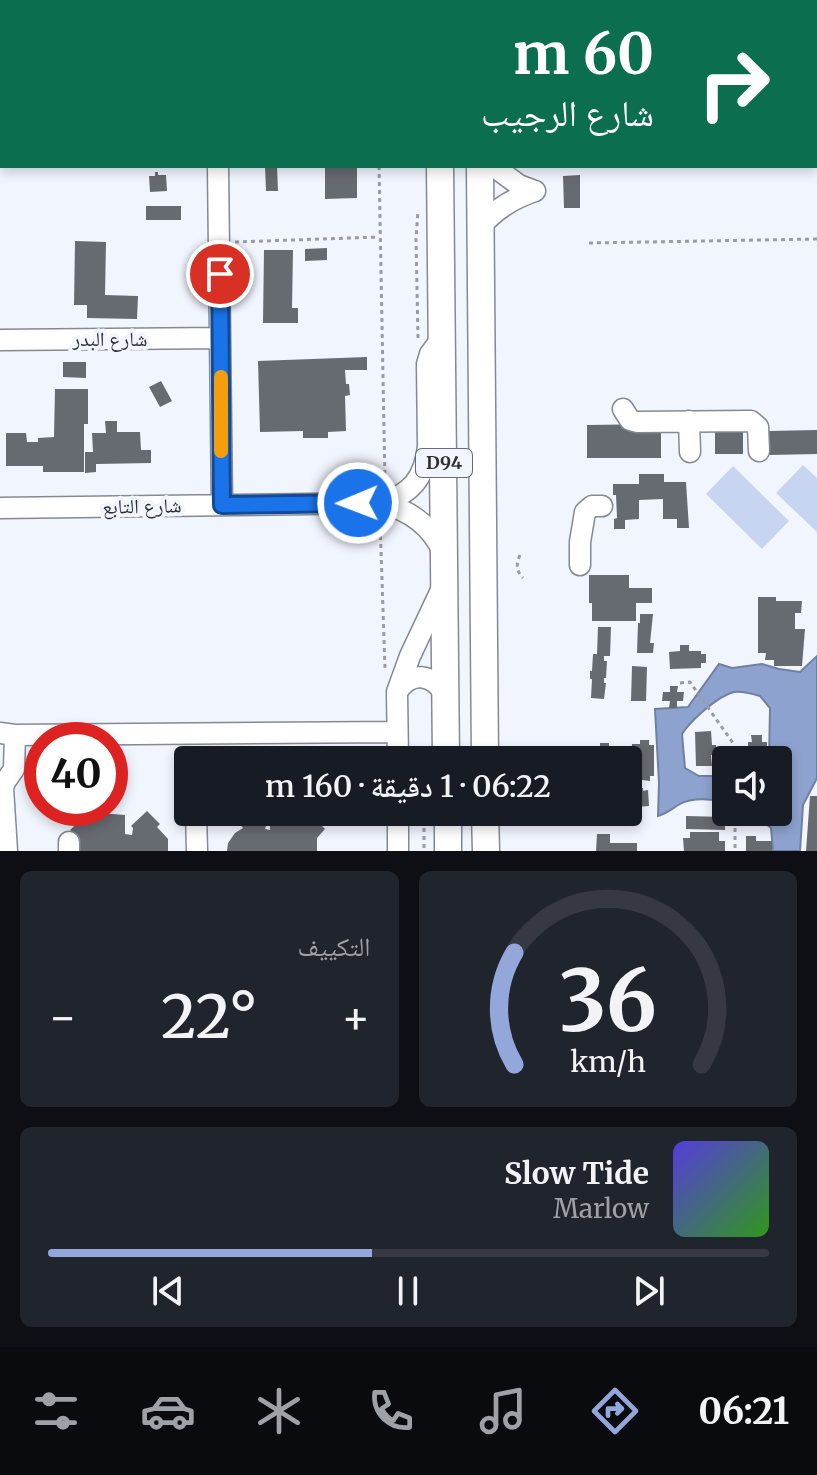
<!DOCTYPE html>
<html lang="ar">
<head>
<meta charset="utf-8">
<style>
	body { margin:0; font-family:Merriweather,"Noto Naskh Arabic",serif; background:#20242c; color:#f1f3f6; direction:rtl; height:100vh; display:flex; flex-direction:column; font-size:30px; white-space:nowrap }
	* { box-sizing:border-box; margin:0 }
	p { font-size:26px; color:#9ea1a6 }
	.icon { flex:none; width:44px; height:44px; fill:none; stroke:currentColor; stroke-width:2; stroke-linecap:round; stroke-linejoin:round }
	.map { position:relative; height:851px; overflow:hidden; direction:ltr }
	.panel { display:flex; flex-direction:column; gap:20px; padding:20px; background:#0d0f14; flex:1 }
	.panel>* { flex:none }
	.hud { position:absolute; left:0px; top:0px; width:818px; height:168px; box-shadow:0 4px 12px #0003; direction:rtl; background:#0b6e4f; color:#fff; overflow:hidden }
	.controls { position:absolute; left:712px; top:746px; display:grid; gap:16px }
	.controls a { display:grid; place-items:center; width:80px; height:80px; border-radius:8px; background:#171b24; box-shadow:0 4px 12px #0003; font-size:40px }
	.speed { position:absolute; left:24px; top:722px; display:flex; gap:16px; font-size:40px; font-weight:700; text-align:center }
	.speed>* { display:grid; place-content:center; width:104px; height:104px; border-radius:50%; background:#171b24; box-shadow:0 4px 12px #0003; line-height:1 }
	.speed .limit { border:12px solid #d22; background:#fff; color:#111 }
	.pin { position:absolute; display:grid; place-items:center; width:68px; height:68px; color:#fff; margin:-34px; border:4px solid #fff; border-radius:50%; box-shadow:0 2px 8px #0007 }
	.me { position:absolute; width:88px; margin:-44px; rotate:269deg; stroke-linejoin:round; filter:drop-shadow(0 0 6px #0008) }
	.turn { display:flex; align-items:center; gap:28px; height:168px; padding:0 32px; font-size:36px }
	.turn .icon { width:104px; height:104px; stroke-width:2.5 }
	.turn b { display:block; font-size:56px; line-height:68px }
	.big { font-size:60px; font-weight:600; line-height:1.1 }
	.panel .card { flex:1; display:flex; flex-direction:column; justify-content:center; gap:12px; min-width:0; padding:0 28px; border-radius:12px; background:#20242c }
	.panel .dial { align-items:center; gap:0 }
	.dial svg { height:208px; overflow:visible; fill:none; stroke:#363941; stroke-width:7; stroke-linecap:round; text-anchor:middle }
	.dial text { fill:#f1f3f6; stroke:none }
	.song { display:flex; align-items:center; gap:24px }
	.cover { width:96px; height:96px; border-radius:12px; background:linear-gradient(135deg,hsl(250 70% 55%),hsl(110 70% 35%)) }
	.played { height:8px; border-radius:4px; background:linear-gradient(90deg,#94a7db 45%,#363941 45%) }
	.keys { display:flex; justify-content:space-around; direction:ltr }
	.heat { display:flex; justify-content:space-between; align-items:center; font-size:44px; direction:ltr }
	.panel .tiles { flex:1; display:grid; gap:20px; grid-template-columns:1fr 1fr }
	.card:last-child { grid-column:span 2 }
	.trip { position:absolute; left:174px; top:746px; width:468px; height:80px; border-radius:8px; background:#171b24; box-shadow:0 4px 12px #0003; font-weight:600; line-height:80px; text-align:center; direction:rtl }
	.tab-bar { display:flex; height:128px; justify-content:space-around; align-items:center; background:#090b0e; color:#9ea1a6 }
	.tab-bar .icon { width:56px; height:56px }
	.tab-bar .on { color:#94a7db }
	.tab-bar b { font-size:36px; color:#f1f3f6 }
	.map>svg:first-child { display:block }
	.green { fill:#c7d5f1 }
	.water { fill:#8da2ce; stroke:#70809f; stroke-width:2 }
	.building { fill:#666a71 }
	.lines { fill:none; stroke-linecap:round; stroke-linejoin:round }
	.minor-casing { stroke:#858991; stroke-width:23 }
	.major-casing { stroke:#858991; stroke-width:29 }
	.path { stroke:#999ca2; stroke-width:3; stroke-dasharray:4 4; stroke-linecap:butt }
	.minor { stroke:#fff; stroke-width:20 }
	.major { stroke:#fff; stroke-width:26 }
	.route-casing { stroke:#114b97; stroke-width:20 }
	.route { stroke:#1a73e8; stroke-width:14 }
	.slow { stroke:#f59e0b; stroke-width:14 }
	.labels { text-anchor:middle; stroke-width:8; stroke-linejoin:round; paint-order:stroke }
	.shield { fill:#f1f5fe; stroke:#686a6f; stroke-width:2 }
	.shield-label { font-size:18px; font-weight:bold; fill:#2d2f32 }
	.street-label { font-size:20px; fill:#2d2f32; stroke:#f1f5fe }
</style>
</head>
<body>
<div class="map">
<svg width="817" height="851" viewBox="0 0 817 851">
	<rect width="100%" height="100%" fill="#f1f5fe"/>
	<!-- green -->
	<path class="green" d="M803 465 817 478V532L776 493Z
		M733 466 789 521 762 549 706 494Z"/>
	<!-- water -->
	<path class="water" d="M817 656V778L803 805 800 851H773L771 828 752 812H778V760H769L770 708 760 696C753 694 741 691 734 692 718 696 691 720 682 734L685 768 699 776H726V802C713 799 692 797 680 804 671 809 668 813 658 816L659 783 655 709 688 707 719 664 732 668 762 664 779 669 800 672Z"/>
	<!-- building -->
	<path class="building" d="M265 166H277L278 191H266Z
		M325 166H357V198L325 199Z
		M155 172H158V175H166L167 191 150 192 149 176H155Z
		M580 175V208H564L563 176Z
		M146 206H181V220H146Z
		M75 241 106 242 105 295 138 296 137 319 87 318V305H74Z
		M327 248V260L305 261V249Z
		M264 250H293L292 308H298V323H263Z
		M367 357V370H345L346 384H349L350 395 345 396 346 431 328 432V438H303V431L260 432 258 361Z
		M63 362H86V378L63 377Z
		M161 381 172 401 160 407 149 387Z
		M55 389H88V424H84V472H43V466H6V433H26L27 442H38V438L54 437Z
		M105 421H117V432H140L141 450H151V463L96 464V472L85 473V452H93L92 433H106Z
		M661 424V458H587V425Z
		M715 425H743V454H715Z
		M817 430V454L769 455V431Z
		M639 474H664V482H686L689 528H677V519H663V499L639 500V519L625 520V529H614V519L617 518 616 495H613V484H639Z
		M589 575H629V588H652V603H636V621H592V603H589Z
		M758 597H776V601H802L801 613H795V629H805L802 666H774V660H765L766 653H758Z
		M640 614H653L650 643H654L653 653H637L638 623H640Z
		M598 627H611L610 656H604V661H607L606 678H604V683H606L604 699 591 698 592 679H590V671H592L593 654H597Z
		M680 645H689V651H701V654H706V663H701V668L670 669 669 652 680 651Z
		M632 666 647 667 646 701H631Z
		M670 686H678L677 692H684L683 701H677V708H669L670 701H662L663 692H670Z
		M711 731 712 745H716V755H711L712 766H696L695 732Z
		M751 735H762V742H767V760H748V742H752Z
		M640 740H649V745H654V776H650V781L642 780V776H637V766L631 765 632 744H640Z
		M600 743H609V760H596V746H600Z
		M635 788H643V791L648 790 649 806 636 807Z
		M810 796H817V851H806Z
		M90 811 97 820H100V813L125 815V834L132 835 133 828 131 826 147 811 160 824 157 827 168 839V851H80V840L70 830Z
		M248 812H253L266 826 265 829 270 830V812H296L295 821 299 824 302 822 298 818 308 812 325 829 317 838V851H227L228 843 235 833 243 828 238 822Z
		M686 816 725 817V830L686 829Z
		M690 832H719V841H725V851H684L683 838H690Z
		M597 834H610V843H637V851H596Z
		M746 836H756V841H772V851H746Z"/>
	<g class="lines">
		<defs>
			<path id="minor" d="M217 0V2
				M565 0V2
				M661 2V0
				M0 75H2
				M218 166 222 505
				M493 166 519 185 535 191
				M480 227C496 209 512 199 535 191
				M0 340 220 338
				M623 409 630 420 637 422 751 421 758 427 759 451
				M689 421 690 452
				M381 503C411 494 424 479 428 447L427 364 430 354 442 338
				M0 508 381 503C409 510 431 525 443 552
				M580 565V542L585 512 592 506H602
				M397 692C411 670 432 674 445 694
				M0 733 15 735 397 732
				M398 760 397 692 410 656 443 586
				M196 812 197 851
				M398 812V851
				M69 842V851
				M7 851 3 788 5 782 14 769 15 735"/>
			<path id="major" d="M439 0V2
				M478 0V2
				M440 166 446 760
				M480 166 485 760
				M448 812V851
				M485 812 486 851"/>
		</defs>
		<!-- minor casing -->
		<use href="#minor" class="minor-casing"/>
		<!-- major casing -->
		<use href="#major" class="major-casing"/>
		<!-- path -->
		<path class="path" d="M377 0V2
			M408 2 409 0
			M379 166 385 482
			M235 242 379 237
			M589 243 817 239
			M418 338 416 239 418 210
			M380 520 385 669
			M520 555C516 564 516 571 523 578
			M680 683 690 682 733 743 734 760
			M424 812V851
			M735 812V851"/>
		<!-- minor -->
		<use href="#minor" class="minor"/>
		<!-- major -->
		<use href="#major" class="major"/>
	</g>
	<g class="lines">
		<defs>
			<path id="route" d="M220 274 222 505 358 503"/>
		</defs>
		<!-- route casing -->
		<use href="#route" class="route-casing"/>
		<!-- route -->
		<use href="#route" class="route"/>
		<!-- slow -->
		<path class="slow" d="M221 377V451"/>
	</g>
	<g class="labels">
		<!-- shield labels -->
		<rect class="shield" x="416" y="449" width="56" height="28" rx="6"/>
		<g class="shield-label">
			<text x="444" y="469">D94</text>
		</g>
		<!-- street labels -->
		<g class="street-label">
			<text x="110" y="346">شارع البدر</text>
			<text transform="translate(142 506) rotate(-1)" y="7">شارع التابع</text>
		</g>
	</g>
</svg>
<div class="controls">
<a><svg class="icon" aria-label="sound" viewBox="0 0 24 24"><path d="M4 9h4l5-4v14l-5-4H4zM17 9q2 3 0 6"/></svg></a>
</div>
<div class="speed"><div class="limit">40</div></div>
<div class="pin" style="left:220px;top:274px;background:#d93025"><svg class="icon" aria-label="arrive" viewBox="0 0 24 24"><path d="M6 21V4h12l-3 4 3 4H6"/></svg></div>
<svg class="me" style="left:358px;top:503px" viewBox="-20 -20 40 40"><circle r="17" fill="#1a73e8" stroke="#fff" stroke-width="3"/><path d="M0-11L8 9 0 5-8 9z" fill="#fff"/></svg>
<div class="trip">06:22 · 1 دقيقة · 160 m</div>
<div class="hud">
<div class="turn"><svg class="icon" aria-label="right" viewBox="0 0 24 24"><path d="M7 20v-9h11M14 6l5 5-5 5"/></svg><div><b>60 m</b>شارع الرجيب</div></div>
</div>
</div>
<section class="panel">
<div class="tiles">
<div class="card dial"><svg viewBox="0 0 100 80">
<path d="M14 69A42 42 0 1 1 86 69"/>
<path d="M14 69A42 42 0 0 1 14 26" stroke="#94a7db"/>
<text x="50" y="56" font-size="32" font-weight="700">36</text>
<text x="50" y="72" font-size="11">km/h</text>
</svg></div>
<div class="card"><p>التكييف</p>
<div class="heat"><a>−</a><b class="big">22°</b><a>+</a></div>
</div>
<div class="card">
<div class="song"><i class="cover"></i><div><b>Slow Tide</b><p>Marlow</p></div></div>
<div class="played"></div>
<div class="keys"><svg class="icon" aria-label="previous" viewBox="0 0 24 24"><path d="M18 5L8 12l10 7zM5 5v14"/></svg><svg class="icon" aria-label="pause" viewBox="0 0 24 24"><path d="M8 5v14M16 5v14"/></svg><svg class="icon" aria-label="next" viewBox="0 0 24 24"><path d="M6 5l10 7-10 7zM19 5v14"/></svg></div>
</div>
</div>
</section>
<nav class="tab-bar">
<b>06:21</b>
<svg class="icon on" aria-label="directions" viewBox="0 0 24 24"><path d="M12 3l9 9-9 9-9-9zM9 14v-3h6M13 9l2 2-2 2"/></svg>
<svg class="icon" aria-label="music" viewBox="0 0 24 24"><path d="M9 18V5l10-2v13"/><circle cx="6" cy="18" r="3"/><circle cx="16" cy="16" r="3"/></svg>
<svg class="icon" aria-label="phone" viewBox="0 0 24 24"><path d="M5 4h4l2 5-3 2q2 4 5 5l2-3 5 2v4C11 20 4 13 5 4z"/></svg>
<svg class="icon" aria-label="climate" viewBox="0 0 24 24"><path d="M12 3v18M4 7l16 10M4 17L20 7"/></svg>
<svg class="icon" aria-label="car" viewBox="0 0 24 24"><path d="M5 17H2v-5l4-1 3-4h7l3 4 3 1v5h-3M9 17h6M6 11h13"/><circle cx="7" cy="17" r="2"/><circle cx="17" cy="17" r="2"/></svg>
<svg class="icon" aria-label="filters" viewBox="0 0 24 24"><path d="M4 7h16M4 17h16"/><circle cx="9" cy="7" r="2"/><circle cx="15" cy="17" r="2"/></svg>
</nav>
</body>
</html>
